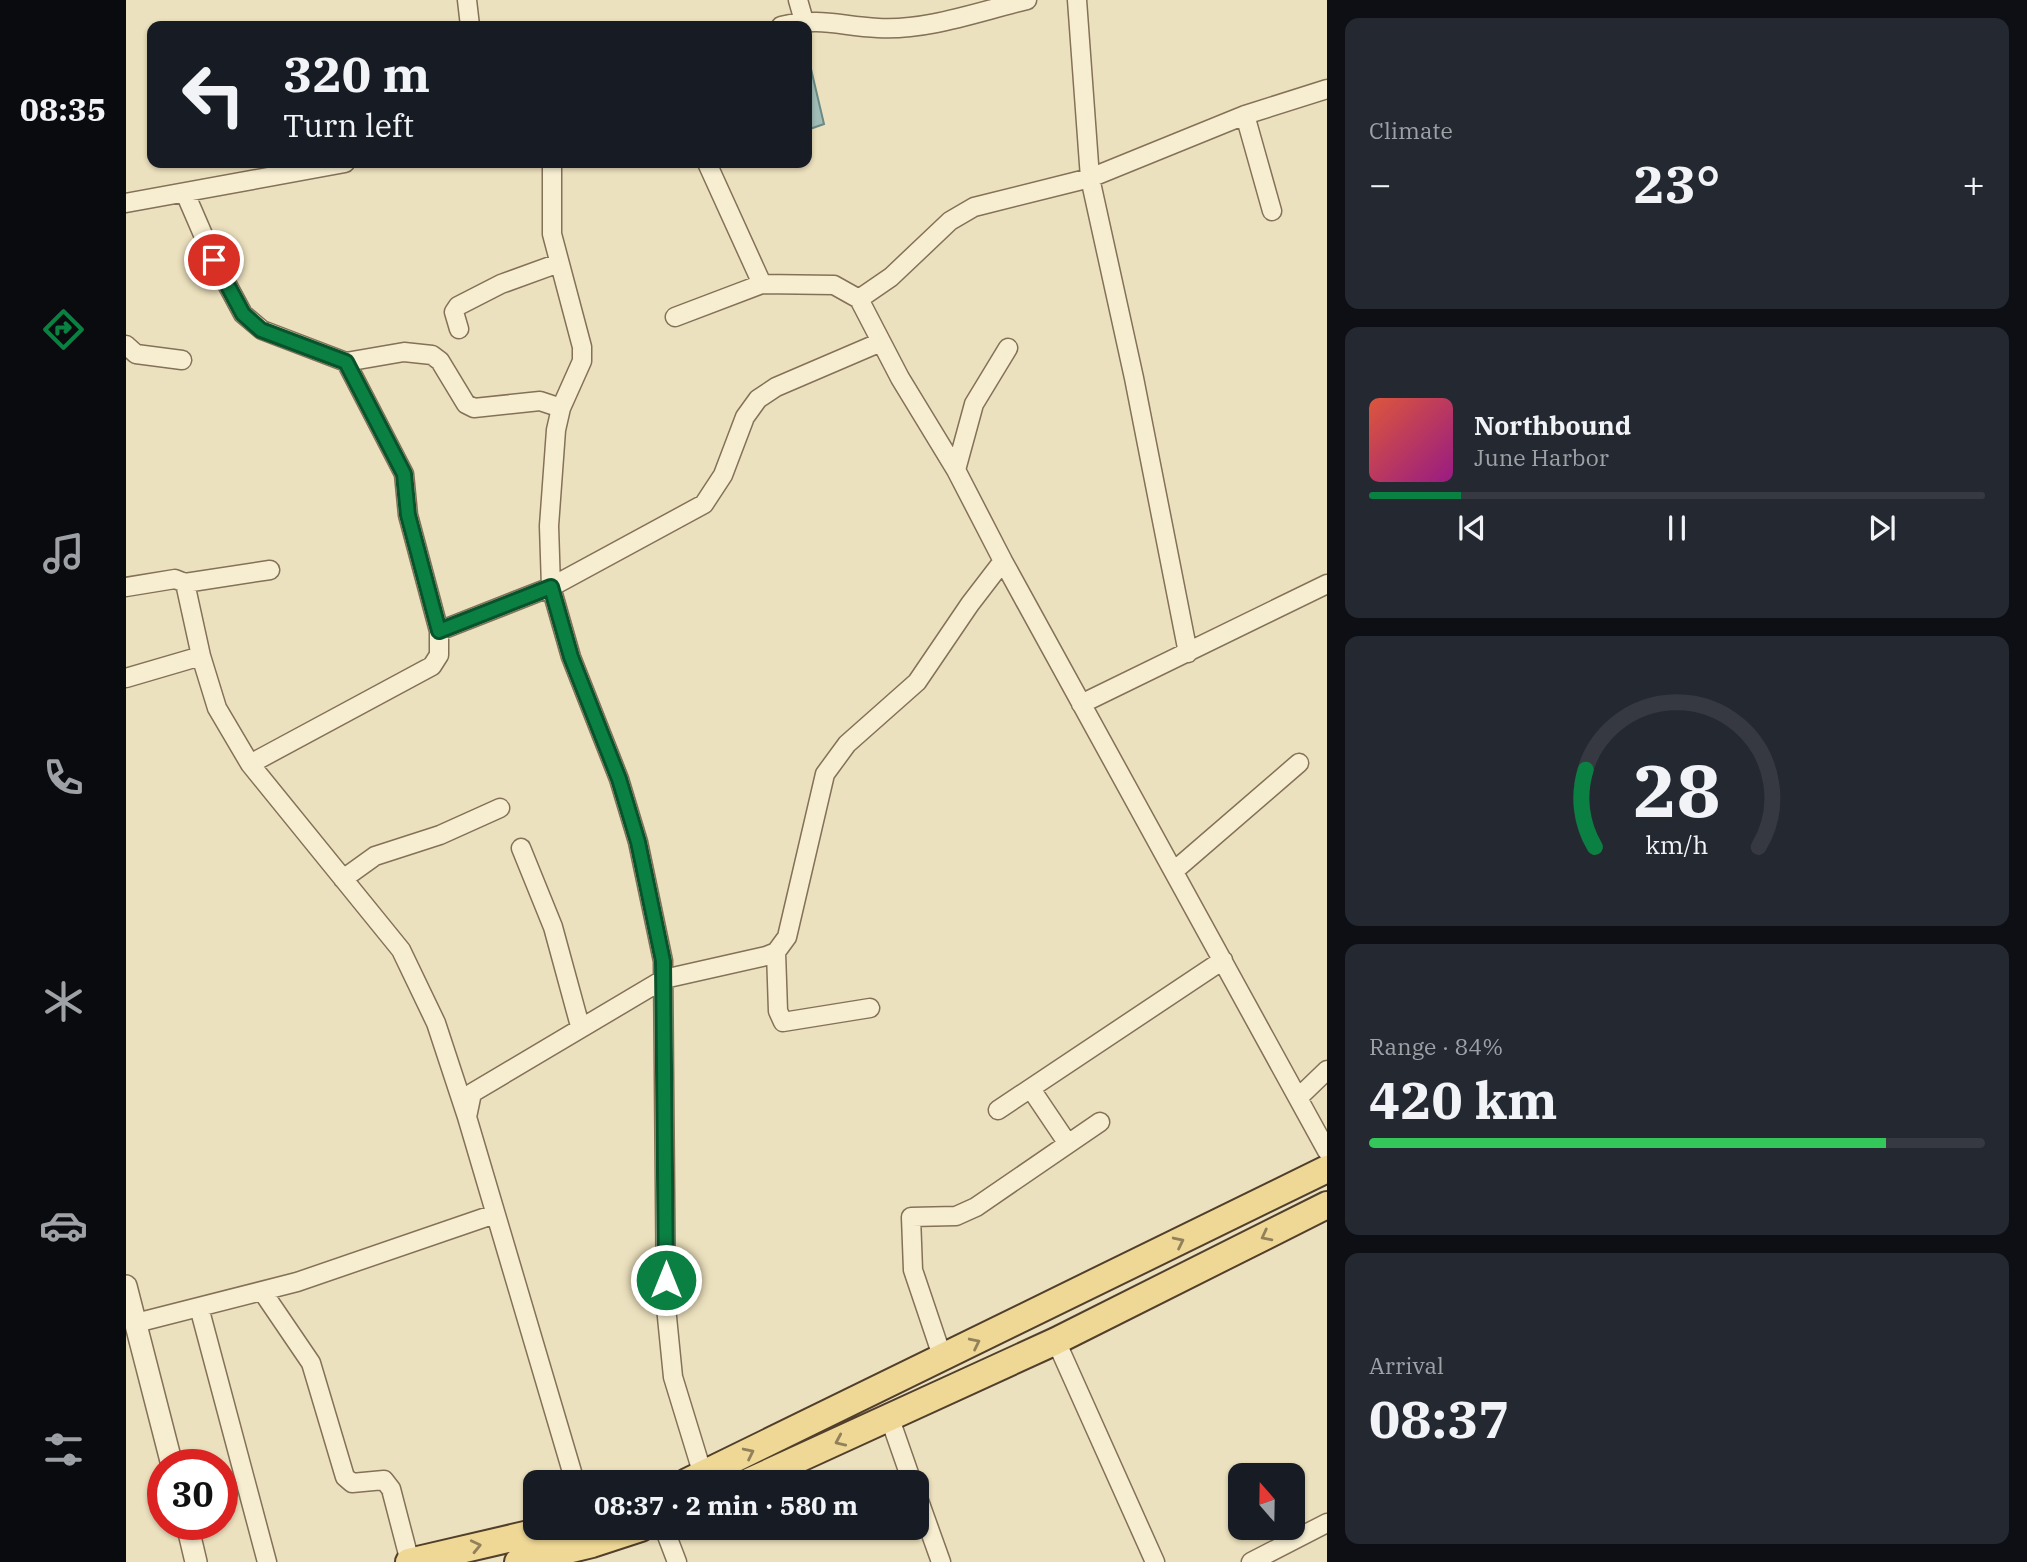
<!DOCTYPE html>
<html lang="en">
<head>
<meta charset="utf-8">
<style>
	body { margin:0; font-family:"IBM Plex Serif",serif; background:#242831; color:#f1f3f6; height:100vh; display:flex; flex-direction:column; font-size:26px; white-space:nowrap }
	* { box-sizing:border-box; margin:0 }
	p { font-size:23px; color:#9ea1a6 }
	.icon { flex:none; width:38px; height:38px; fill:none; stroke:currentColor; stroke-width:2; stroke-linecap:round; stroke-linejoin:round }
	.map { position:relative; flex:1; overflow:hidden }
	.side { display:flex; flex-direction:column; gap:18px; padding:18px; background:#0d0f14; width:700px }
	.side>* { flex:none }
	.banner { position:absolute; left:21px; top:21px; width:665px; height:147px; border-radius:14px; box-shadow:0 2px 5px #0004; background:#171b24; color:#f1f3f6; overflow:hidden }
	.needle { width:46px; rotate:340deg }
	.tools { position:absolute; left:1102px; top:1463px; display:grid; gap:14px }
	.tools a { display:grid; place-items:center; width:77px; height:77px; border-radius:14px; background:#171b24; box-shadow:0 2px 5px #0004; font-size:35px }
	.speed { position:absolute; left:21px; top:1449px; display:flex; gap:14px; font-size:35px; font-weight:700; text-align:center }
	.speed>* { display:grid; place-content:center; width:91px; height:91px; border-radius:50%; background:#171b24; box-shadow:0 2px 5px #0004; line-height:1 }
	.speed .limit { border:10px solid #d22; background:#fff; color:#111 }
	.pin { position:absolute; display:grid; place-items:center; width:60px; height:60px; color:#fff; margin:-30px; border:4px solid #fff; border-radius:50%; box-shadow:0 2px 7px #0007 }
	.me { position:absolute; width:77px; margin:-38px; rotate:0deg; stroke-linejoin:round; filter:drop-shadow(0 0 5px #0008) }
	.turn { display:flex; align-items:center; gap:24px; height:147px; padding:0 21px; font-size:32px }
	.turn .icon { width:91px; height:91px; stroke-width:2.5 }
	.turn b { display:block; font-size:49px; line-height:60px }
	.big { font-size:52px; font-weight:700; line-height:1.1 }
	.side .widget { flex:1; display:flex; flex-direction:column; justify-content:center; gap:10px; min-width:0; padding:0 24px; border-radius:14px; background:#242831 }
	.side .dial { align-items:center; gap:0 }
	.dial svg { height:182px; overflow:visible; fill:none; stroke:#363941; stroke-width:7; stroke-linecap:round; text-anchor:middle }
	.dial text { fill:#f1f3f6; stroke:none }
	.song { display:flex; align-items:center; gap:21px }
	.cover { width:84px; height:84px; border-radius:10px; background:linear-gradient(135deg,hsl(10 70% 55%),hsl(310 70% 35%)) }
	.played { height:7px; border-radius:4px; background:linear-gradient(90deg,#0b8043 15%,#363941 15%) }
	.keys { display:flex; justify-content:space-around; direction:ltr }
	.heat { display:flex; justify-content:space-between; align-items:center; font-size:38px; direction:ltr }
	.charge { height:10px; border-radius:5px; background:linear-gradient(90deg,#34c759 84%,#363941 0) }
	.trip { position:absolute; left:397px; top:1470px; width:406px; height:70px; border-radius:14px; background:#171b24; box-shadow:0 2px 5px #0004; font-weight:700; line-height:70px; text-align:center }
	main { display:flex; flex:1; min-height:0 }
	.tab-bar { display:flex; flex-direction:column; width:126px; justify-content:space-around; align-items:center; background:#090b0e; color:#9ea1a6 }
	.tab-bar .icon { width:49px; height:49px }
	.tab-bar .on { color:#0b8043 }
	.tab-bar b { font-size:32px; color:#f1f3f6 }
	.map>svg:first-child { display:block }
	.water { fill:#a2bdb7; stroke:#6a8a84; stroke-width:2 }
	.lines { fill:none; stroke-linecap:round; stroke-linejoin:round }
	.minor-casing { stroke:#837158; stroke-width:21 }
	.tertiary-casing { stroke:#837158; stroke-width:24 }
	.primary-casing { stroke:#513f2c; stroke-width:30 }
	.minor { stroke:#f7eed1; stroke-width:18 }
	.tertiary { stroke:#f7eed1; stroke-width:21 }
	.primary { stroke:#efd896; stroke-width:26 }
	.oneway { stroke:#918059 }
	.route-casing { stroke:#07532c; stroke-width:18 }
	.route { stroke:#0b8043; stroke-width:12 }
</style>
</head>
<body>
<main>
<nav class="tab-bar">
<b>08:35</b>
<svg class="icon on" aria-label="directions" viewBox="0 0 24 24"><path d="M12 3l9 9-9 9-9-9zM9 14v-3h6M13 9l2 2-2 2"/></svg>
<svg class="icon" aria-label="music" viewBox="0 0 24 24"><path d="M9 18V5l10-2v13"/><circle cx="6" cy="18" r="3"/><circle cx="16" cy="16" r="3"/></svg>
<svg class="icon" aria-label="phone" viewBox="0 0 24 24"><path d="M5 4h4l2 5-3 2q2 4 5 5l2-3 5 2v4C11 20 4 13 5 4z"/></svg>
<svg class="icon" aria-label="climate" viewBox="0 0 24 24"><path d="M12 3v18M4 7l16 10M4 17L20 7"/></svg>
<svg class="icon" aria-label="car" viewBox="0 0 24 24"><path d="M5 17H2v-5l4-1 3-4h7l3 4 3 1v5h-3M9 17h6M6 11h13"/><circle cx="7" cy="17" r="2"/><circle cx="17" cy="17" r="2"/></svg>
<svg class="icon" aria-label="filters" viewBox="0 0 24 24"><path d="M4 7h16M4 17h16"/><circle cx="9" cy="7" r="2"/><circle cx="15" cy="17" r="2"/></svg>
</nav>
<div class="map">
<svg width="1201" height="1562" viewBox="0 0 1201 1562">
	<rect width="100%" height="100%" fill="#ece1be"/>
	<!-- water -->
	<path class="water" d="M681 52 698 124 681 130Z"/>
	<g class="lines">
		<defs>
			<path id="minor" d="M341 0 344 26
				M672 0 678 21
				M951 0 964 178 1008 378 1062 653
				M655 26C696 17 713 26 752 28 801 31 854 11 901 0
				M1119 115 1146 211
				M426 163V234L456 347V361L435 408 430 430 423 526 425 587 445 657 493 779 512 842 537 961 540 1307 547 1377 577 1475
				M581 163 636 284
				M59 193 88 260 117 314 136 330 220 362 278 352 306 355 314 361 340 404 348 408 414 401 435 408
				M0 203 219 163
				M733 299 765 277 824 221 848 207 964 178 1119 115 1201 89
				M549 317 636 284 708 285 733 299 774 378 830 470 877 561 1201 1151
				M333 329 328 312 332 306 375 284 433 263
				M0 345 10 354 56 360
				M830 470 848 404 882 348
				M59 583 144 570
				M0 587 49 579 59 583 75 656 91 708 124 764 275 950 310 1023 341 1117
				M313 631 425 587 578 504 597 475 619 417 632 399 650 387 755 342
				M0 678 75 656
				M955 704 1201 584
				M124 764 306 666 313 655V631L282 515 278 474 220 362
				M395 848 427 927 454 1026
				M1048 871 1173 763
				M217 879 249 856 314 835 374 808
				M650 952 652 1011 657 1022 744 1008
				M905 1089 942 1144
				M1173 1097 1201 1070
				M872 1110 1097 960
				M136 1291 185 1363 219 1477 226 1483 258 1480 265 1489 284 1562
				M73 1307 141 1562
				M10 1323 171 1282 369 1214
				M930 1341 1029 1562
				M817 1359 787 1270 785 1217 830 1216 850 1207 974 1122
				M764 1419 786 1482
				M449 1482 341 1117 346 1093 538 979 640 956 650 952 661 937 699 774 721 744 791 682 844 604 877 561
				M791 1495 815 1562
				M538 1528 551 1562
				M1125 1562 1201 1523"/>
			<path id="tertiary" d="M0 1286 46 1465
				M61 1524 70 1562"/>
			<path id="primary" d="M561 1482 1201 1169
				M622 1482 930 1341 1201 1205
				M283 1562 429 1528
				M392 1562 466 1544 515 1528"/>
		</defs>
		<!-- minor casing -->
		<use href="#minor" class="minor-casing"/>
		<!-- tertiary casing -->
		<use href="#tertiary" class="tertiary-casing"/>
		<!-- primary casing -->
		<use href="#primary" class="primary-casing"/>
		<!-- minor -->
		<use href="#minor" class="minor"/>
		<!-- tertiary -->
		<use href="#tertiary" class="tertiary"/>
		<!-- primary -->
		<use href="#primary" class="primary"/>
	</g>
	<!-- one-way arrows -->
	<defs><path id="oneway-chevron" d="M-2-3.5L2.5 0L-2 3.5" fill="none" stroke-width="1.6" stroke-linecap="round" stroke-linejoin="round" transform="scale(1.75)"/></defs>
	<g class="oneway">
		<use href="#oneway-chevron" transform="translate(1140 1236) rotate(153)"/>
		<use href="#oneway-chevron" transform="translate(1053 1242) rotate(-26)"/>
		<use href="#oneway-chevron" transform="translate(849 1343) rotate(-26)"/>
		<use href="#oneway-chevron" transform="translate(714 1441) rotate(156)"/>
		<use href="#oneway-chevron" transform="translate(623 1453) rotate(-26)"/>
		<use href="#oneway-chevron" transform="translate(350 1546) rotate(-13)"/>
	</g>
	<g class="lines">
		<defs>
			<path id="route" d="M88 260 117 314 135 330 220 362 278 474 282 515 313 631 425 587 445 657 493 779 512 842 537 961 540 1280"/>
		</defs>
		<!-- route casing -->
		<use href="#route" class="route-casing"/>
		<!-- route -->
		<use href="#route" class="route"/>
	</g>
</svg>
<div class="tools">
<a><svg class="needle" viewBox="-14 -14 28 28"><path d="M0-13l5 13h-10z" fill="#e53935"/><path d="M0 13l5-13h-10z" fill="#9ea1a6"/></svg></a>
</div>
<div class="speed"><div class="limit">30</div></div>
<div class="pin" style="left:88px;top:260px;background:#d93025"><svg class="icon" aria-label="arrive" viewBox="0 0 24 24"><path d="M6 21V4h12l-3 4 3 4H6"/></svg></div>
<svg class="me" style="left:540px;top:1280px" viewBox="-20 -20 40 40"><circle r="17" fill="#0b8043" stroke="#fff" stroke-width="3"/><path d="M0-11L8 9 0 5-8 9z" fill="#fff"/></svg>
<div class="trip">08:37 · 2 min · 580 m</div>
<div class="banner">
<div class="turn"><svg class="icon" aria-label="left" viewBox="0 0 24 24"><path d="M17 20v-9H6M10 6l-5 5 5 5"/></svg><div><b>320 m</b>Turn left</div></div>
</div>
</div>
<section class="side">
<div class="widget"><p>Climate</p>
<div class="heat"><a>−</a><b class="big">23°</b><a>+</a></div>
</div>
<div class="widget">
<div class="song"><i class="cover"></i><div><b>Northbound</b><p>June Harbor</p></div></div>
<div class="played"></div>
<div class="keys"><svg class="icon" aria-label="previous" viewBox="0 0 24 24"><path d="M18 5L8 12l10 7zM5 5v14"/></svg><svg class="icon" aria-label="pause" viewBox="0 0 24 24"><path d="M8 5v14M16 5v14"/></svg><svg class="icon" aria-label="next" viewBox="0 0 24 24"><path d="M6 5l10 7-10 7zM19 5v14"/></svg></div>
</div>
<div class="widget dial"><svg viewBox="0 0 100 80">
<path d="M14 69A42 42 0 1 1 86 69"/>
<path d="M14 69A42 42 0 0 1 10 35" stroke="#0b8043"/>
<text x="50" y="56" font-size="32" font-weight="700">28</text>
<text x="50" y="72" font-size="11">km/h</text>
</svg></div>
<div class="widget"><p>Range · 84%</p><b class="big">420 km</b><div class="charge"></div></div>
<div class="widget"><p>Arrival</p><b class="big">08:37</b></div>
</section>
</main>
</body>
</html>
